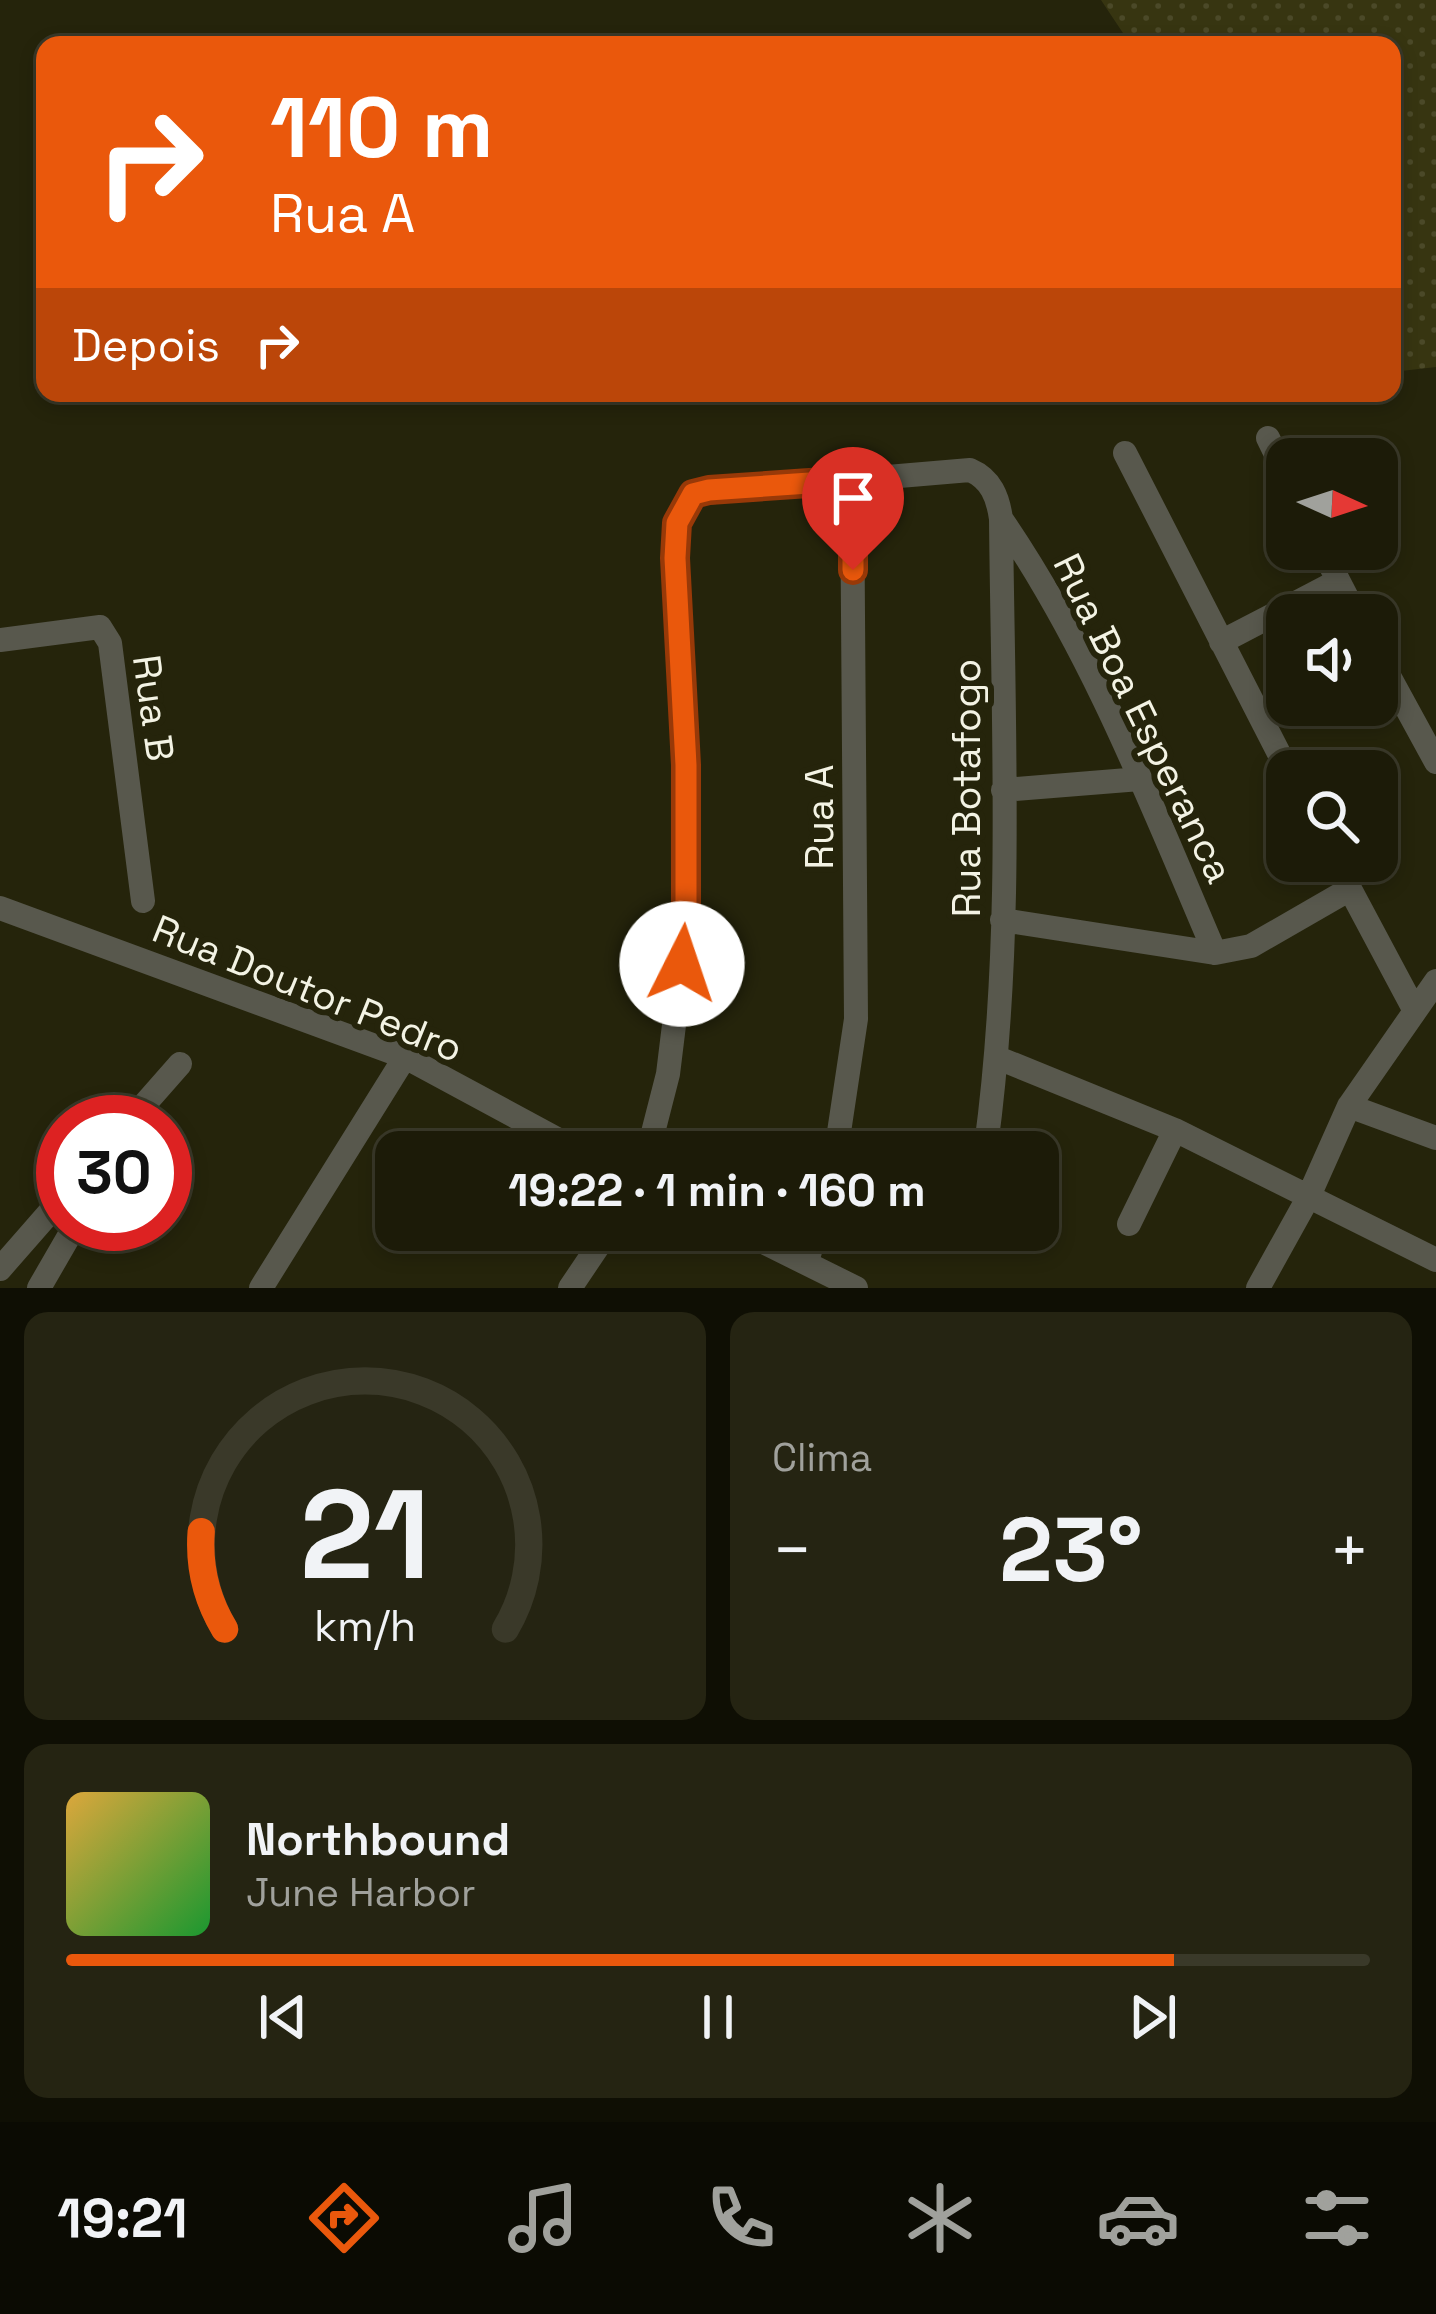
<!DOCTYPE html>
<html lang="pt">
<head>
<meta charset="utf-8">
<style>
	body { margin:0; font-family:"Space Grotesk",sans-serif; background:#252412; color:#f1f3f6; height:100vh; display:flex; flex-direction:column; font-size:45px; white-space:nowrap }
	* { box-sizing:border-box; margin:0 }
	p { font-size:39px; color:#a0a19c }
	.icon { flex:none; width:66px; height:66px; fill:none; stroke:currentColor; stroke-width:2; stroke-linecap:round; stroke-linejoin:round }
	.map { position:relative; height:1288px; overflow:hidden }
	.sheet { display:flex; flex-direction:column; gap:24px; padding:24px; background:#0f0f04; flex:1 }
	.sheet>* { flex:none }
	.hud { position:absolute; left:36px; top:36px; width:1365px; height:366px; border-radius:24px; box-shadow:0 6px 18px #0003,0 0 0 3px #3a3929; background:#ea580c; color:#fff; overflow:hidden }
	.needle { width:78px; rotate:93deg }
	.fabs { position:absolute; left:1266px; top:438px; display:grid; gap:24px }
	.fabs a { display:grid; place-items:center; width:132px; height:132px; border-radius:24px; background:#1c1b08; box-shadow:0 6px 18px #0003,0 0 0 3px #3a3929; font-size:60px }
	.speed { position:absolute; left:36px; top:1095px; display:flex; gap:24px; font-size:60px; font-weight:700; text-align:center }
	.speed>* { display:grid; place-content:center; width:156px; height:156px; border-radius:50%; background:#1c1b08; box-shadow:0 6px 18px #0003,0 0 0 3px #3a3929; line-height:1 }
	.speed .limit { border:18px solid #d22; background:#fff; color:#111 }
	.pin { position:absolute; display:grid; place-items:center; width:102px; height:102px; color:#fff; margin:-123px -51px; border-radius:50% 50% 50% 0; rotate:-45deg; box-shadow:0 0 12px #0007 }
	.pin .icon { rotate:45deg }
	.me { position:absolute; width:132px; margin:-66px; rotate:4deg; stroke-linejoin:round; filter:drop-shadow(0 0 9px #0008) }
	.turn { display:flex; align-items:center; gap:42px; height:252px; padding:0 36px; font-size:54px }
	.turn .icon { width:156px; height:156px; stroke-width:2.5 }
	.turn b { display:block; font-size:84px; line-height:102px }
	.then { display:flex; align-items:center; height:114px; padding:0 36px; background:#0003; gap:24px; font-size:45px }
	.big { font-size:90px; font-weight:700; line-height:1.1 }
	.sheet .widget { flex:1; display:flex; flex-direction:column; justify-content:center; gap:18px; min-width:0; padding:0 42px; border-radius:24px; background:#252412 }
	.sheet .dial { align-items:center; gap:0 }
	.dial svg { height:312px; overflow:visible; fill:none; stroke:#3a3929; stroke-width:7; stroke-linecap:round; text-anchor:middle }
	.dial text { fill:#f1f3f6; stroke:none }
	.song { display:flex; align-items:center; gap:36px }
	.cover { width:144px; height:144px; border-radius:18px; background:linear-gradient(135deg,hsl(40 70% 55%),hsl(130 70% 35%)) }
	.played { height:12px; border-radius:6px; background:linear-gradient(90deg,#ea580c 85%,#3a3929 85%) }
	.keys { display:flex; justify-content:space-around; direction:ltr }
	.heat { display:flex; justify-content:space-between; align-items:center; font-size:66px; direction:ltr }
	.sheet .tiles { flex:1; display:grid; gap:24px; grid-template-columns:1fr 1fr }
	.widget:last-child { grid-column:span 2 }
	.trip { position:absolute; left:375px; top:1131px; width:684px; height:120px; border-radius:24px; background:#1c1b08; box-shadow:0 6px 18px #0003,0 0 0 3px #3a3929; font-weight:700; line-height:120px; text-align:center }
	.tab-bar { display:flex; height:192px; justify-content:space-around; align-items:center; background:#0b0b03; color:#a0a19c }
	.tab-bar .icon { width:84px; height:84px }
	.tab-bar .current { color:#ea580c }
	.tab-bar b { font-size:54px; color:#f1f3f6 }
	.map>svg:first-child { display:block }
	.grass { fill:url(#grass-dots) }
	.lines { fill:none; stroke-linecap:round; stroke-linejoin:round }
	.street { stroke:#58584d; stroke-width:24 }
	.route-casing { stroke:#983908; stroke-width:30 }
	.route { stroke:#ea580c; stroke-width:21 }
	.labels { text-anchor:middle; stroke-width:12; stroke-linejoin:round; paint-order:stroke }
	.street-label { font-size:39px; fill:#f3f3e4; stroke:#25240b }
</style>
</head>
<body>
<div class="map">
<svg width="1436" height="1288" viewBox="0 0 1436 1288">
	<defs>
		<pattern id="grass-dots" width="8" height="8" patternUnits="userSpaceOnUse" patternTransform="scale(3)"><rect width="8" height="8" fill="#373511"/><path d="M2 2h.1M6 6h.1" fill="none" stroke="#4b4928" stroke-width="1.8" stroke-linecap="round"/></pattern>
	</defs>
	<rect width="100%" height="100%" fill="#25240b"/>
	<!-- grass -->
	<path class="grass" d="M1101 0H1436V367L1392 372V45H1131Z"/>
	<g class="lines">
		<!-- street -->
		<path class="street" d="M1268 438 1287 477
			M1125 453 1288 771
			M1002 520C1093 653 1152 806 1215 953
			M1322 549 1356 615
			M0 640 100 627 110 643 143 901
			M1221 642 1338 581
			M1377 654 1436 762
			M1003 790 1140 779
			M1335 861 1415 1011
			M0 908 405 1057 581 1152
			M1002 920 1215 953 1251 946 1350 889
			M998 1058 1175 1130 1436 1260
			M1349 1106 1436 1138
			M129 1122 180 1064
			M648 1152 668 1074 686 927V765L675 558 677 523 693 494 852 480
			M836 1152 856 1019 852 480 970 470C991 479 998 497 1001 519 1003 727 1014 939 986 1146
			M1129 1224 1175 1130
			M739 1230 856 1288
			M807 1262 816 1230
			M0 1269 63 1197
			M39 1288 76 1224
			M261 1288 405 1057
			M570 1288 609 1230
			M1258 1288 1308 1198 1349 1106 1436 981"/>
	</g>
	<g class="lines">
		<defs>
			<path id="route" d="M682 964 686 927V765L675 558 677 523 693 494 709 490 853 480V570"/>
		</defs>
		<!-- route casing -->
		<use href="#route" class="route-casing"/>
		<!-- route -->
		<use href="#route" class="route"/>
	</g>
	<g class="labels">
		<!-- street labels -->
		<g class="street-label">
			<text transform="translate(154 708) rotate(82)" y="14">Rua B</text>
			<text transform="translate(1144 718) rotate(64)" y="14">Rua Boa Esperanca</text>
			<text transform="translate(966 788) rotate(-90)" y="14">Rua Botafogo</text>
			<text transform="translate(819 817) rotate(-90)" y="14">Rua A</text>
			<text transform="translate(308 988) rotate(22)" y="14">Rua Doutor Pedro</text>
		</g>
	</g>
</svg>
<div class="fabs">
<a><svg class="needle" viewBox="-14 -14 28 28"><path d="M0-13l5 13h-10z" fill="#e53935"/><path d="M0 13l5-13h-10z" fill="#a0a19c"/></svg></a>
<a><svg class="icon" aria-label="sound" viewBox="0 0 24 24"><path d="M4 9h4l5-4v14l-5-4H4zM17 9q2 3 0 6"/></svg></a>
<a><svg class="icon" aria-label="search" viewBox="0 0 24 24"><circle cx="10" cy="10" r="6"/><path d="M15 15l6 6"/></svg></a>
</div>
<div class="speed"><div class="limit">30</div></div>
<div class="pin" style="left:853px;top:570px;background:#d93025"><svg class="icon" aria-label="arrive" viewBox="0 0 24 24"><path d="M6 21V4h12l-3 4 3 4H6"/></svg></div>
<svg class="me" style="left:682px;top:964px" viewBox="-20 -20 40 40"><circle r="19" fill="#fff"/><path d="M0-13L10 11 0 6-10 11z" fill="#ea580c"/></svg>
<div class="trip">19:22 · 1 min · 160 m</div>
<div class="hud">
<div class="turn"><svg class="icon" aria-label="right" viewBox="0 0 24 24"><path d="M7 20v-9h11M14 6l5 5-5 5"/></svg><div><b>110 m</b>Rua A</div></div>
<div class="then">Depois<svg class="icon" aria-label="right" viewBox="0 0 24 24"><path d="M7 20v-9h11M14 6l5 5-5 5"/></svg></div>
</div>
</div>
<section class="sheet">
<div class="tiles">
<div class="widget dial"><svg viewBox="0 0 100 80">
<path d="M14 69A42 42 0 1 1 86 69"/>
<path d="M14 69A42 42 0 0 1 8 44" stroke="#ea580c"/>
<text x="50" y="56" font-size="32" font-weight="700">21</text>
<text x="50" y="72" font-size="11">km/h</text>
</svg></div>
<div class="widget"><p>Clima</p>
<div class="heat"><a>−</a><b class="big">23°</b><a>+</a></div>
</div>
<div class="widget">
<div class="song"><i class="cover"></i><div><b>Northbound</b><p>June Harbor</p></div></div>
<div class="played"></div>
<div class="keys"><svg class="icon" aria-label="previous" viewBox="0 0 24 24"><path d="M18 5L8 12l10 7zM5 5v14"/></svg><svg class="icon" aria-label="pause" viewBox="0 0 24 24"><path d="M8 5v14M16 5v14"/></svg><svg class="icon" aria-label="next" viewBox="0 0 24 24"><path d="M6 5l10 7-10 7zM19 5v14"/></svg></div>
</div>
</div>
</section>
<nav class="tab-bar">
<b>19:21</b>
<svg class="icon current" aria-label="directions" viewBox="0 0 24 24"><path d="M12 3l9 9-9 9-9-9zM9 14v-3h6M13 9l2 2-2 2"/></svg>
<svg class="icon" aria-label="music" viewBox="0 0 24 24"><path d="M9 18V5l10-2v13"/><circle cx="6" cy="18" r="3"/><circle cx="16" cy="16" r="3"/></svg>
<svg class="icon" aria-label="phone" viewBox="0 0 24 24"><path d="M5 4h4l2 5-3 2q2 4 5 5l2-3 5 2v4C11 20 4 13 5 4z"/></svg>
<svg class="icon" aria-label="climate" viewBox="0 0 24 24"><path d="M12 3v18M4 7l16 10M4 17L20 7"/></svg>
<svg class="icon" aria-label="car" viewBox="0 0 24 24"><path d="M5 17H2v-5l4-1 3-4h7l3 4 3 1v5h-3M9 17h6M6 11h13"/><circle cx="7" cy="17" r="2"/><circle cx="17" cy="17" r="2"/></svg>
<svg class="icon" aria-label="filters" viewBox="0 0 24 24"><path d="M4 7h16M4 17h16"/><circle cx="9" cy="7" r="2"/><circle cx="15" cy="17" r="2"/></svg>
</nav>
</body>
</html>
